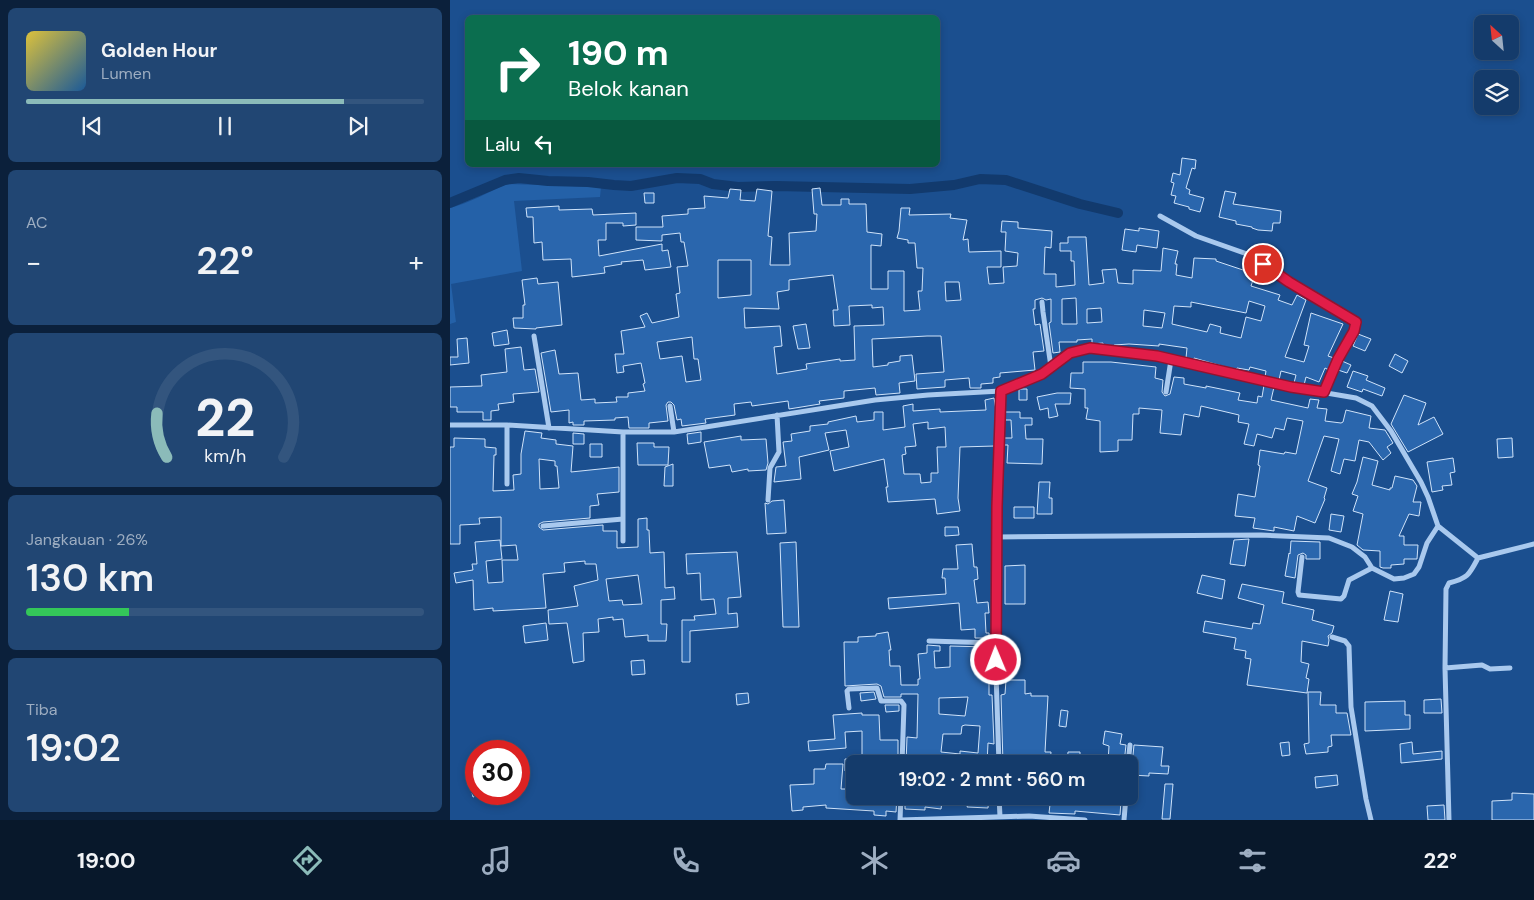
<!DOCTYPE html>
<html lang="id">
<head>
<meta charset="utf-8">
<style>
	body { margin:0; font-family:"DM Sans",sans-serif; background:#214673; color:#f1f3f6; height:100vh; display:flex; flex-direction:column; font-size:19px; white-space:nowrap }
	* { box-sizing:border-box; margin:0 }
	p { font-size:16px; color:#9dadc1 }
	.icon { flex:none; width:28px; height:28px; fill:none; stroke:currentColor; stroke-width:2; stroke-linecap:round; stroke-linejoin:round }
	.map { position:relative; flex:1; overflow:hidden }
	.sheet { display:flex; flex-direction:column; gap:8px; padding:8px; background:#0b203b; width:450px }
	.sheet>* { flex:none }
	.banner { position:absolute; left:15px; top:15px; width:475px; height:152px; border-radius:8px; box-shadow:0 2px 8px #0003,0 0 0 1px #33557e; background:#0b6e4f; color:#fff; overflow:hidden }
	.needle { width:32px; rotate:333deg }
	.buttons { position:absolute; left:1024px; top:15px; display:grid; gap:10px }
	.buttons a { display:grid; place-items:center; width:45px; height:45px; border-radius:8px; background:#143b6b; box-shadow:0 2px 8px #0003,0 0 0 1px #33557e; font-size:25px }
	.speed { position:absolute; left:15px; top:740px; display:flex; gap:10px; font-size:25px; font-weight:700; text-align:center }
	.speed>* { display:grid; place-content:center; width:65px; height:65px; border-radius:50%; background:#143b6b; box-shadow:0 2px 8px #0003,0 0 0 1px #33557e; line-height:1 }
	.speed .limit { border:8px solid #d22; background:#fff; color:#111 }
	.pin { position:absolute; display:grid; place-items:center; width:42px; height:42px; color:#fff; margin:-21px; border:2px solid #fff; border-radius:50%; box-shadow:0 1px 5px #0007 }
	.me { position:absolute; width:55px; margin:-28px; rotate:359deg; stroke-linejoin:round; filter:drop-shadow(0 0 4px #0008) }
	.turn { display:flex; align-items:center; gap:18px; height:105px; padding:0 20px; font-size:22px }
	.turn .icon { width:65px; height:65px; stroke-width:2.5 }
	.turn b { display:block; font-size:35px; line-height:42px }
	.then { display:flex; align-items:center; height:48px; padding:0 20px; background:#0003; gap:10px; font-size:19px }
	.big { font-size:38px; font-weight:600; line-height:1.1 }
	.sheet .card { flex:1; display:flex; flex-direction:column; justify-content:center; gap:8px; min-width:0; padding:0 18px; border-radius:8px; background:#214673 }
	.sheet .dial { align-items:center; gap:0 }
	.dial svg { height:130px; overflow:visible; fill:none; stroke:#33557e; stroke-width:7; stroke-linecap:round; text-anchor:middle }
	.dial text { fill:#f1f3f6; stroke:none }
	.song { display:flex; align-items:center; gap:15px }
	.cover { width:60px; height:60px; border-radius:8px; background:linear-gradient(135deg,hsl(50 70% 55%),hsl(210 70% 35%)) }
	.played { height:5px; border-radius:2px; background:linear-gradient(90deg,#8bbbb9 80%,#33557e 80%) }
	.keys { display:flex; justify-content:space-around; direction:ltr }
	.heat { display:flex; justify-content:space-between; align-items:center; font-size:28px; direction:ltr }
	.charge { height:8px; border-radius:4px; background:linear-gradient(90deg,#34c759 26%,#33557e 0) }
	.trip { position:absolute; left:396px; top:755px; width:292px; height:50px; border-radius:8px; background:#143b6b; box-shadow:0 2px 8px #0003,0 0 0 1px #33557e; font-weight:600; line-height:50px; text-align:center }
	.dock { display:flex; height:80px; justify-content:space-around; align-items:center; background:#08182b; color:#9dadc1 }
	.dock .icon { width:35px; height:35px }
	.dock .on { color:#8bbbb9 }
	.dock b { font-size:22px; color:#f1f3f6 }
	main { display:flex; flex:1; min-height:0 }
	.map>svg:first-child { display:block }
	.green { fill:#2461a8 }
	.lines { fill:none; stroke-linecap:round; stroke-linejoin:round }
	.canal { stroke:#123a6d; stroke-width:10 }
	.building { fill:#2a66ad; stroke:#cfe3fa; fill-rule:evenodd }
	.street { stroke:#a9c9ee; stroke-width:5 }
	.route-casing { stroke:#92132f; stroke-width:12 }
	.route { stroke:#e11d48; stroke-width:9 }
</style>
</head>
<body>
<main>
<section class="sheet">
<div class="card">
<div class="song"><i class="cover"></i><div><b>Golden Hour</b><p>Lumen</p></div></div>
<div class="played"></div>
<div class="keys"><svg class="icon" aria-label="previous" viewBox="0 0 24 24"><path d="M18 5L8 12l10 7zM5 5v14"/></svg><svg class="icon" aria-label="pause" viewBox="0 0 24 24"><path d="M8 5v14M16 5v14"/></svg><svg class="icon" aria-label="next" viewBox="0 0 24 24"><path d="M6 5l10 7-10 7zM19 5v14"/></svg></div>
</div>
<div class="card"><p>AC</p>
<div class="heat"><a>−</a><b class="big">22°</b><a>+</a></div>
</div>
<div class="card dial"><svg viewBox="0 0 100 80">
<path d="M14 69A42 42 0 1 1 86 69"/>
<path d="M14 69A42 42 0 0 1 8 42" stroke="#8bbbb9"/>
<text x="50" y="56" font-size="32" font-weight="700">22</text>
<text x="50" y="72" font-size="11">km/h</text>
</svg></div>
<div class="card"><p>Jangkauan · 26%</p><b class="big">130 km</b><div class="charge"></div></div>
<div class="card"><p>Tiba</p><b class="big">19:02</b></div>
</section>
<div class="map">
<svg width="1084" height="820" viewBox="0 0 1084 820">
	<rect width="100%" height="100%" fill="#1b4f8f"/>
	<!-- green -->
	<path class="green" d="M57 184 151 187 150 197 64 201 72 271 1 284 6 322 0 324V208C20 203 38 192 57 184Z"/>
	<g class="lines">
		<!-- canal -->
		<path class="canal" d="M0 203 55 180 69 178 98 181 138 182 164 185 181 186 227 178 250 179 263 184 288 187 326 186 460 189 504 185 530 179 556 180 630 204 668 213"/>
	</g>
	<!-- building -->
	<path class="building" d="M732 158 746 160 745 169 742 168 736 188 740 190 739 194 754 198 750 212 739 209V207L724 203 726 196 721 195 724 183 721 182 723 173 730 175Z
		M370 188 372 205H391V199H399V204H416L417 232 432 234 431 246 421 245V289H438V271H454V311L470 310 468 291H472L473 268H467L465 243H458V240L447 238 449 231 451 208H460L459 215 501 214 500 218 517 220 513 240 518 239 519 252 551 251V267H537L539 284 554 283 553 267 567 266 568 253 555 251 556 232H551L552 221 568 222V228L602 231 601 248 595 247 594 274H606V287L625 285 624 261H621V251H610V243H618V237H636L639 285 654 283 652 270 666 269 668 283 683 284V270L711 271 713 248 728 251 725 264H727L726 275 742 278 744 258 766 259V261L805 274 801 286 830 295 828 300 842 305 847 295 856 300 835 357 854 362 859 346 854 345 861 313 893 324 878 356 884 358 879 370 875 368 869 382 856 377 854 385 844 383 846 375 831 371 829 380 815 377 816 371 800 367 799 370 787 368 786 370 744 358V360L736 358 737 348 709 344V346L679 344 664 345V346L653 345V343L642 344V339L627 340V342H609L610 352 603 353 599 323 601 322V299L596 300 592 298 585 300V309H583L585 325 590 324 594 351 583 352 585 370 550 373V377L543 378V383L531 384V388H520L519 378 495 380V387L467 389 466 374 494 372 491 336H477L422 339 423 367 438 365V363L450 361V356L462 355 465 381 449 383 450 393 426 395 425 388 394 391V398L369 401 370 404 339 409 338 401 302 406 301 402 284 404 285 415 255 419 256 423 232 426 231 419 227 420 224 405 221 402H218L216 405 218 421 199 423V428H179L178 417 165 418V420L134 421V425H123V422L119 423V410L101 412 91 353 105 350 109 374 128 373 131 400 145 399V403L167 402 166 397H178V393L195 391 193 384 195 383 191 363 173 366 174 372 167 373 165 354H174L171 331 195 327 190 316 197 313 202 323 229 317 226 294 230 293 227 267 238 266 234 242H231L230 233 212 235V241L186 240V227H213L212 216 238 214V209L255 208 254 196 278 198 280 189 291 190 290 200 305 201 307 189 322 191 318 236 322 237 320 265H340L339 233 366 231 367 214H364L362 189ZM268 260H301V295L268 298ZM383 275 388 310H383L384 326 400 325 399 306 422 305V308L433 307 434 325 404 326 405 360 390 361V359L356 364 357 369 327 374 324 347 332 346 330 326 295 328 294 308 329 309 327 292 339 290V280ZM495 282H509L511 300 496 301ZM626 298 627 324H612V299ZM799 301 815 306 811 321 796 317 791 338 770 333 771 327 760 324 757 332 722 324 724 306 741 307V302L796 313ZM651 308 652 322 637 323V309ZM694 310 715 313 712 328 693 326ZM242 337 244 359H248L251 380 236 382 232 356 210 359 207 342Z
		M775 191 786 193 783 204 831 211 830 223H823L822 231 808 230 802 228V227L786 224V221L769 217Z
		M194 193H204V203H195Z
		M109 206V210L142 209 143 215 186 213V225L173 226V223H156V240H148L149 256 212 244V251L218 250 221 267 195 270 193 260 171 262 172 264 154 267 155 273 122 277 121 259 93 260 92 242 84 243 83 217H77L76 208Z
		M689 228 709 231 707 248 687 245 686 252 672 250 675 229 689 231Z
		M87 278 88 284 108 282 112 325 86 328V329L64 328 63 318H73V305H75L72 280Z
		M356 324 360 348 348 349 343 326Z
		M57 330 59 344 44 346 42 333Z
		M908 334 921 339 915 351 903 346Z
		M17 338 19 363 0 365V357H8L7 339Z
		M71 347 74 370 85 369 89 392 63 394 64 402 48 404 49 410 41 411V420H33V412H7V407H0V387L32 386 31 375 57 372 55 349Z
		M945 354 958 361 952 373 939 366Z
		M892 361 901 365 897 373 888 370Z
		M633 362H661L706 367 705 378 713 380 712 392 715 396 720 394 724 377 734 378V384L756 388V386L790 393 788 400 807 403 808 396 812 397 814 385 824 387 821 400 858 408 860 399 869 400 867 408 877 409 875 421 891 423 893 422 896 410 921 416 919 428 935 430 943 443 937 447 941 453 933 460 919 442 909 440 905 461 894 459 890 474 881 471 889 439 874 436 858 481 877 488 874 498 875 499 865 523 847 516 844 531 824 527V531L803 528 805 518 785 516 788 494 805 497 810 466 808 465 810 450 834 454 835 452 846 454 853 421 837 418 834 430 825 428 822 438 807 434 804 446 794 444 799 424 788 422 789 415 751 406 749 417 734 414 731 435 710 433 712 410 689 408V414H683L682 440H668V451L650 452V421L636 419 638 408H635V389L620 388 621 373H633Z
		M903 371 918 376 916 380 935 388 932 396 913 389 912 392 897 387Z
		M569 389H577V400H569Z
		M607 393H621L620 404H605L608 416 599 418 598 408 590 410 587 397Z
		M954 395 976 403 968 425 984 417 993 434 958 452 941 424Z
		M544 398 546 410 545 446 510 447 508 498 510 511 487 514 485 499 438 502 436 487H438L434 459 384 471 380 451 399 447 396 430 375 433 379 450 349 457 351 479 324 482 326 467 336 466 333 442 342 441 341 434 360 431V426L378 424V422L406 416 407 422 424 420V412H433V430L455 427 453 406 463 404V411L490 409V412L536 410 535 400ZM478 422V429L495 427 496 447H487L488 473H481V482L471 483 470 474H454L452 455 456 454 455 447 466 446 463 424Z
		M555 412H570V418H582V425H575L576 439H593L592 464 557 463 558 445H553L554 438H562L561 420H554Z
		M75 431 92 433 91 438 106 440V444L123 446 121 472 169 467V492L147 494 149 505 140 506V518L93 522 89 524V527L93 530 153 525V531H167V548L188 547V519L197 518V530H199L200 553 214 552 215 588 224 587 225 599 211 600V624H217L216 641H198V635L175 637 173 619 163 620V617L148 619 149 632 133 633 134 661 123 663 117 623 99 624 98 610 128 606 124 586 148 580 146 564H135V561L114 563 115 572 93 574 96 608 43 611V608L24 610 23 580 6 583 4 573 23 570 22 564H27L25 542 50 540 52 559 36 561 38 583 53 582 52 560H68L66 545 51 546V517L29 518 30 524 10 525V544H0V447H4V438L35 439V447L46 448V455H44L43 491 64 490 63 475 71 474V454ZM89 459 105 461V466H107L109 488 90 489ZM188 575 192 604 173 605 172 600 159 601 156 579Z
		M251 432V442L238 444 237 434Z
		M123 433 134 434V444H123Z
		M291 436V440L316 439 318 463 316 470 298 471V469L282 472 280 465 259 468 254 442Z
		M1062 438 1063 457 1048 458 1047 439Z
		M187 443H204V447H219L218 465H188Z
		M140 444H152V457H140Z
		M913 457 928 461 922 485 940 490V488H942L945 476 963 480 967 486 963 502H971L969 516 959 514 949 536H954V545H968L967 559H954V564L941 565V568H933L930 567V551L913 550 907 545 913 514 903 511 908 496 902 494 907 482Z
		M1003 458 1005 472 1000 473 1002 485 992 486 993 490 982 492 977 462Z
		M223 464V486H214L215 467Z
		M589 482H600L599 498H602V514H587Z
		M334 500 336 533 317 534 315 503 318 504 322 501Z
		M564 507H584V518H564Z
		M881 514 894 516 891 532 879 530Z
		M495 527H508L509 535 495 536Z
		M799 539 795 566 780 564 784 540Z
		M841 541 870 542V559H856V555L853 553 848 555 845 578 835 576 839 553 840 554Z
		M346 542 349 627H333L330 543Z
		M522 544 524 567H527L528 579 524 580 527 603 538 602 539 613H535L536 633H539V638H525V629L511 630 509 603 439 609 438 598 496 594 495 578H492L493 569H508L506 545Z
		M287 552 291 597 278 598V614L287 613 288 627 240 631V662H232V620H245L244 616 266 614 264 599 251 600 250 573 237 574 236 554Z
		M575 565V604H555V566Z
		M752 575 775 580 772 599 747 593Z
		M792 584 834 592 832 603 864 610 862 620 884 626 882 633 878 636 879 640 878 646 852 641 851 662 859 664 856 678 859 679 857 693 797 685 801 659 795 658 796 651 784 649 786 638 753 632 755 621 802 629 803 623 810 624 814 605 788 598Z
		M940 591 953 594 948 622 934 620Z
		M96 623 98 640 75 643 73 626Z
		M438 632 441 650H439L440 666H450L451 685H468V679H470L468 654 477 653V645L490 646V651H484L485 668 500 667V646L539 647V695H542L544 744 538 743 537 764H456L457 737 467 738 468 694H451V697H434L431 686 427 684 395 686 394 642H408V637L426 636V634ZM518 697 515 716 489 714V698ZM515 725 530 726 528 753 510 751V754L491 752 493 734H511L512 726Z
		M194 660 195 674 182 675 181 661Z
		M556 680H575V694L581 693V696H598L595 752H601L600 764H592L586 762V761L570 760V762L560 761V764H553L551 695 555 694Z
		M424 692 426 699 411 701 410 693Z
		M858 692H871L870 705H886V713H897L901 735H881L882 746 878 747V752L856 754 854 744 859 743Z
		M298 693 299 703 287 705 286 694Z
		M991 699 992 713H974V700Z
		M955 701V715H960V729L915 731V702Z
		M435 705H449V711L436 712Z
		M611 710 618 711 616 727 609 726Z
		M412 713V715H429L430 740H448V764H423L424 760H412V731L395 732 396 748 359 751 358 741 385 739 383 715Z
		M655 731 672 734 670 744 676 745 674 763 658 762 659 746 653 744Z
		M839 742 840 755 832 756 830 743Z
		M962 742 963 754 992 751V759L951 763 950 744Z
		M684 745 713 747 711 766H719L718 774 699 773V776L681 775Z
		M618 752H630V764H617Z
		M395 759H405V771H395Z
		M376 764H393L391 789H399L398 799 424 801V796H447L446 812 436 811V816L424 815V811L376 808V805L353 807V810L342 811 340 785 364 784V769H375Z
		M26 775V796L23 797 18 776Z
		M887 775 888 785 866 788 865 777Z
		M715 784H723L720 819H712Z
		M1062 793 1084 794V820H1042V801L1062 800Z
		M455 796H460V799L477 800 478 796H539L538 808 517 807 518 804 492 802 491 809 475 807V810L455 809Z
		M601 796H644V799L671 801 670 815 625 811V814L599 813Z
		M994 805 995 820H978L977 806Z"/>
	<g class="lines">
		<!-- street -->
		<path class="street" d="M710 216 746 236 800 255 839 282 905 321 904 331 888 359 874 393
			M592 302 593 312 601 367
			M84 336 99 428
			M716 392 721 360
			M220 406 224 432
			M0 425H57L173 432H224L425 400 478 395 551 391 592 374 620 353 641 348 707 356 841 387 906 398 922 406 941 431 971 482 978 497 988 526 1028 558 1084 544
			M57 425V484
			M173 432V541
			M318 500 320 468 329 452 327 415
			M93 526 173 519
			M547 537 811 535 879 538 902 547 915 557 922 568
			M852 557 848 592 849 595 891 599 894 596 899 580 922 568 944 579 954 578 964 574 969 567 977 543 988 526
			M882 637 895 641 899 646 901 707 916 799 921 820
			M479 641 545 643
			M995 668 1032 665 1040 669 1060 668
			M399 708 397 691 399 689 427 688 431 701H451L454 705 452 764
			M549 764 545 643 547 506 551 391
			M678 764 680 745
			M549 796 550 817
			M450 820 451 796
			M451 820 579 816 635 820
			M674 820 676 796
			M999 820 995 668 996 589 999 583C1018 578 1019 575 1028 558"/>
	</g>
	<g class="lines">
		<defs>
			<path id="route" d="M546 660 547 506 551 391 592 374 620 353 640 348 707 356 841 387 874 392 888 359 904 331 906 322 839 282 813 264"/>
		</defs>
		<!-- route casing -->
		<use href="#route" class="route-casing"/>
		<!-- route -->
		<use href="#route" class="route"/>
	</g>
</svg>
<div class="buttons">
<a><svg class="needle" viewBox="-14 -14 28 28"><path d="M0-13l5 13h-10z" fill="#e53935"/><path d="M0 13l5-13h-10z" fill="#9dadc1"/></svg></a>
<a><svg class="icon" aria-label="layers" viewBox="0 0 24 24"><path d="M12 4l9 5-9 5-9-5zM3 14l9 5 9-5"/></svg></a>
</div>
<div class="speed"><div class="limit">30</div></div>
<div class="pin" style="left:813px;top:264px;background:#d93025"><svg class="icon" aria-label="arrive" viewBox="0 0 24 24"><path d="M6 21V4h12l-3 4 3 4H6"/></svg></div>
<svg class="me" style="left:546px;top:660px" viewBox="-20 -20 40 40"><circle r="17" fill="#e11d48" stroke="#fff" stroke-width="3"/><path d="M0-11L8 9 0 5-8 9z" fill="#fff"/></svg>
<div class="trip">19:02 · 2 mnt · 560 m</div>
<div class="banner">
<div class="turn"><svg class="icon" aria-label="right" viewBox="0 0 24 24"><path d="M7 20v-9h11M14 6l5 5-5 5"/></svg><div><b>190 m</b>Belok kanan</div></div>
<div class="then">Lalu<svg class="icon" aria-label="left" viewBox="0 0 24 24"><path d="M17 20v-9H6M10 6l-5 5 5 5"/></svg></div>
</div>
</div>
</main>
<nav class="dock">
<b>19:00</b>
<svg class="icon on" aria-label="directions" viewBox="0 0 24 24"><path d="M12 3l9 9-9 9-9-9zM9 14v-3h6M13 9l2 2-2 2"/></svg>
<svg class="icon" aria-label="music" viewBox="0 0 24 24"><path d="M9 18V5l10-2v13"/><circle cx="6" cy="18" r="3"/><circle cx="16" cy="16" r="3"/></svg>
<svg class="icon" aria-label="phone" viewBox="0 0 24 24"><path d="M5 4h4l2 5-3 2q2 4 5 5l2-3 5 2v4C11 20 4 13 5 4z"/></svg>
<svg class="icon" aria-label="climate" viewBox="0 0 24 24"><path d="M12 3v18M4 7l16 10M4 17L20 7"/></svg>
<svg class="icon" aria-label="car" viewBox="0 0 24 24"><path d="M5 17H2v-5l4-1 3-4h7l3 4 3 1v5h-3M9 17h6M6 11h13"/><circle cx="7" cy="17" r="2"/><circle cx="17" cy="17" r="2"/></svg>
<svg class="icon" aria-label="filters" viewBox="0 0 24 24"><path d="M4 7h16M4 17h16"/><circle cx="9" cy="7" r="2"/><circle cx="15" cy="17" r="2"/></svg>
<b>22°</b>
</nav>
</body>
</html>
